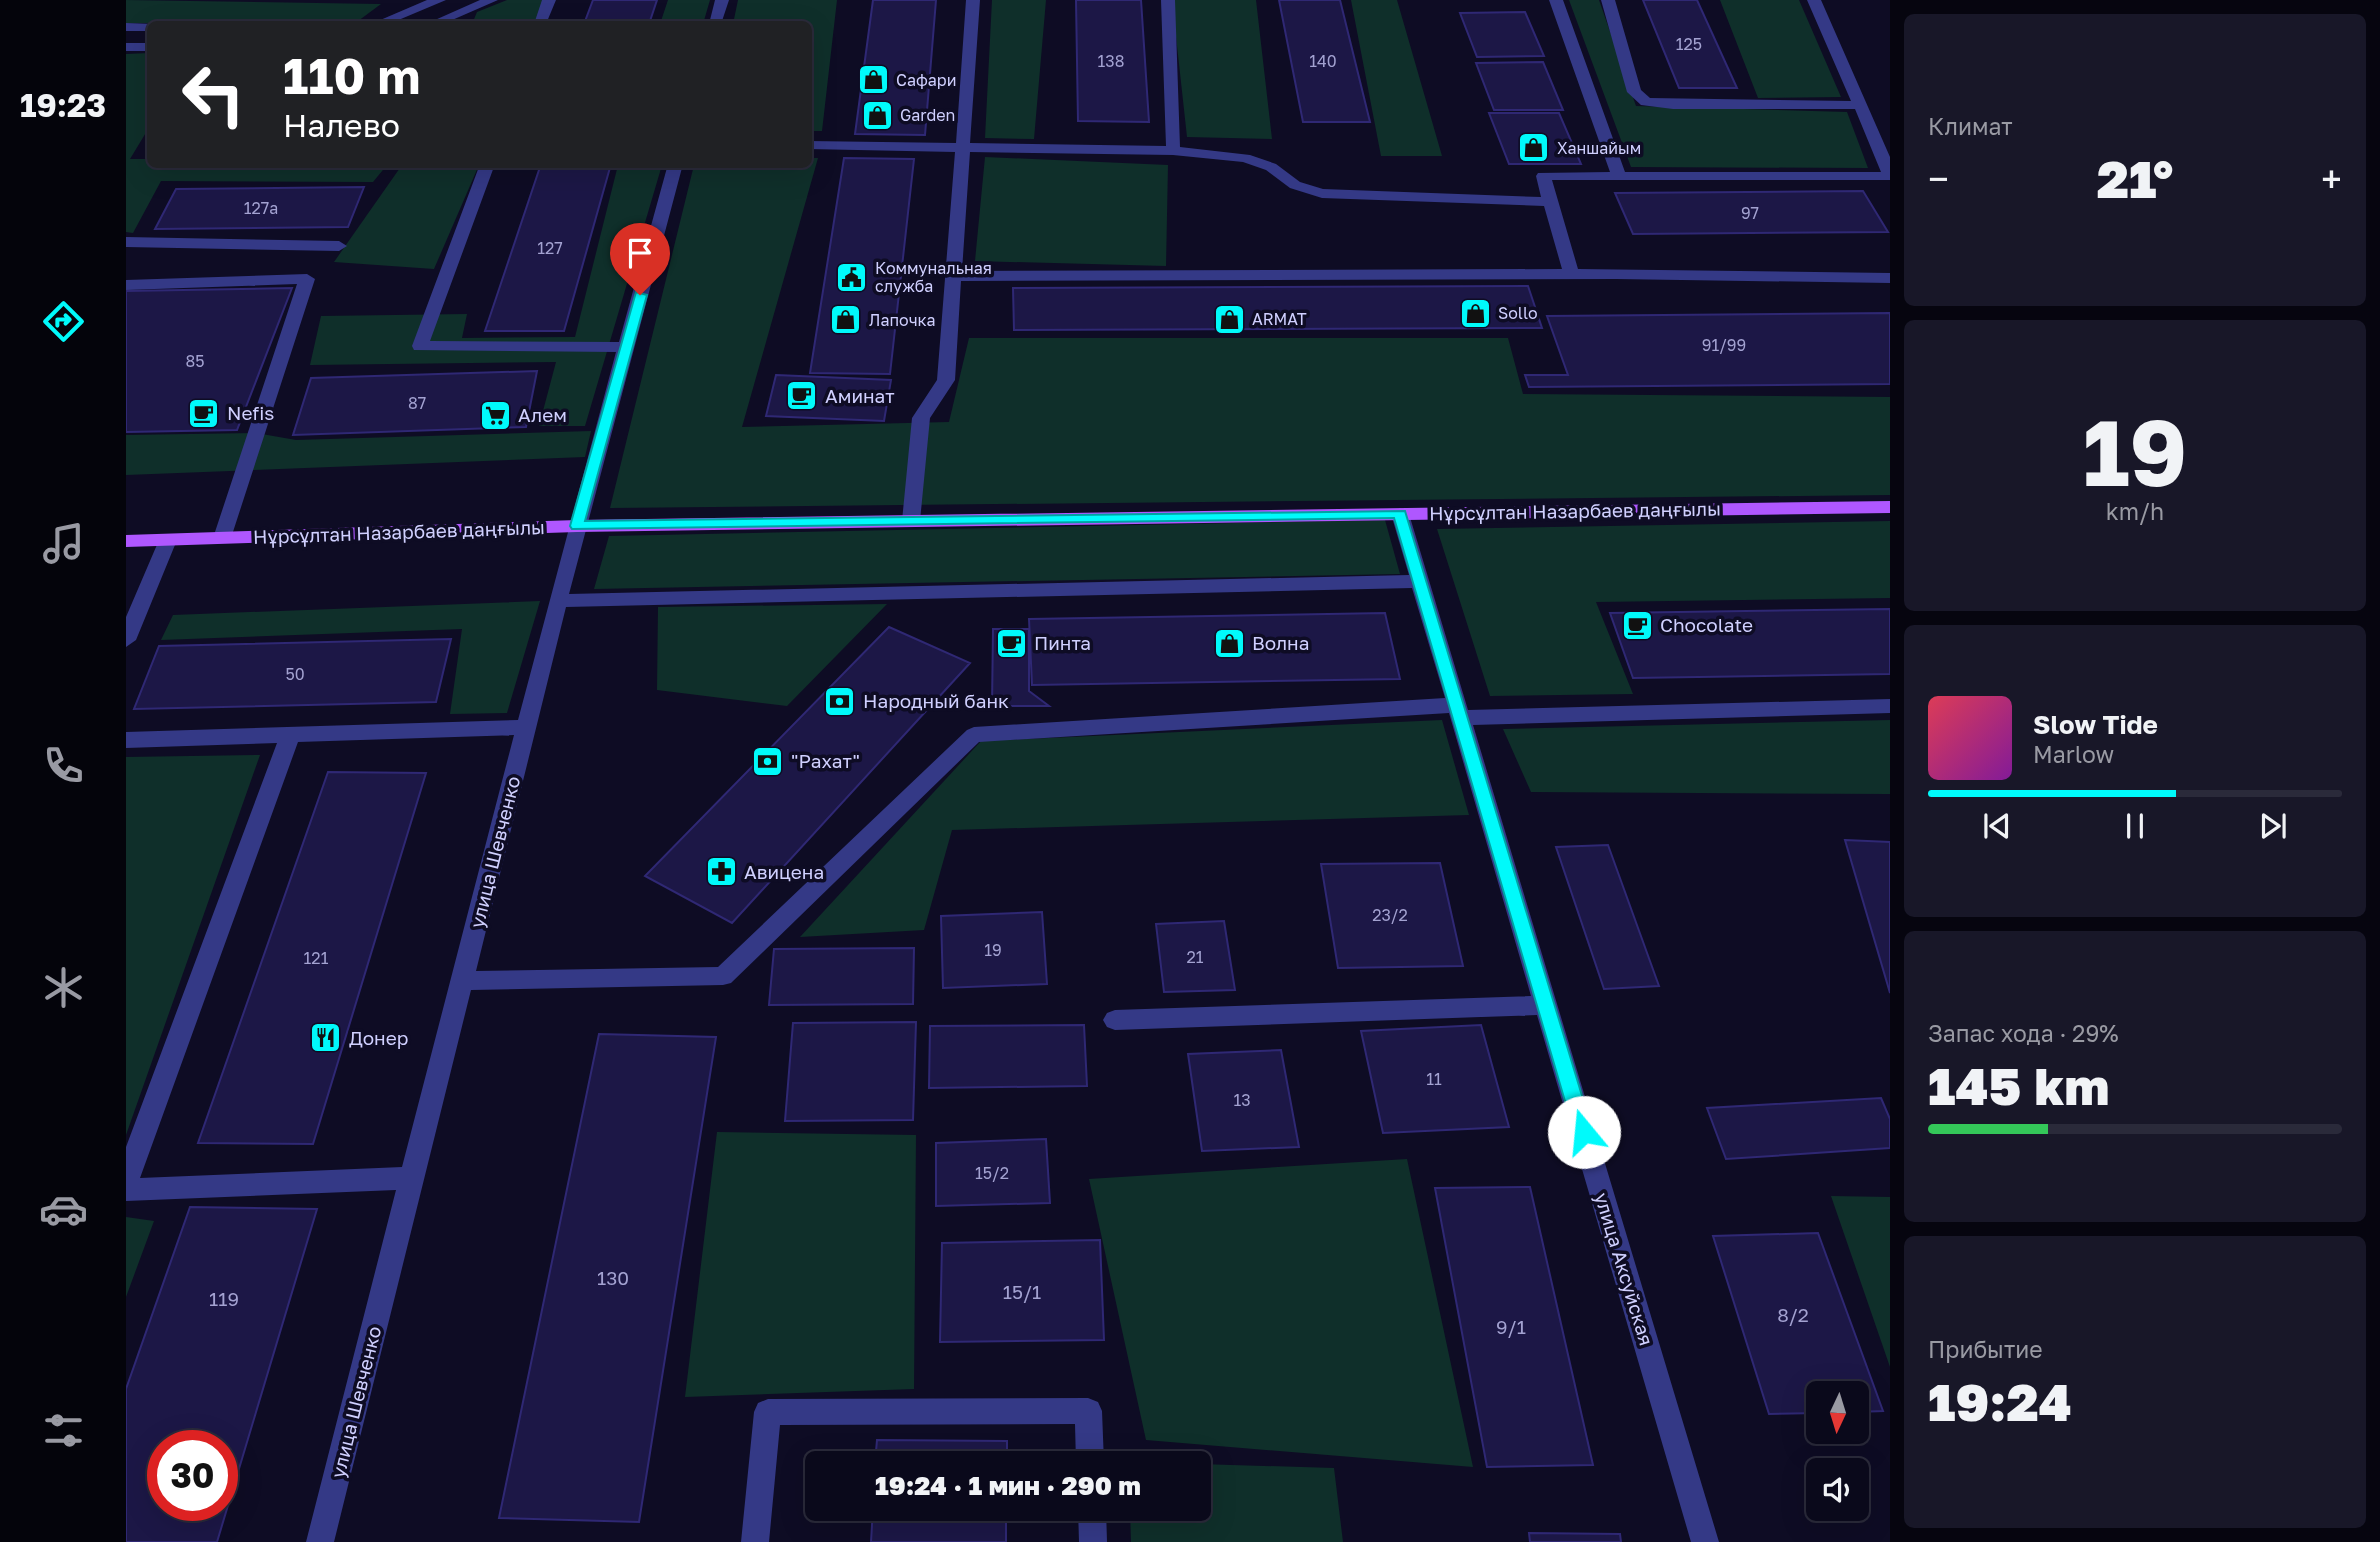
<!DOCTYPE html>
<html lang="ru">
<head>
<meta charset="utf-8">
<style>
	body { margin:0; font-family:"Golos Text",sans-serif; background:#181728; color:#f1f3f6; height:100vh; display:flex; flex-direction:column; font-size:26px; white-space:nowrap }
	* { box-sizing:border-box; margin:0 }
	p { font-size:23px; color:#999aa3 }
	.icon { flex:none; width:38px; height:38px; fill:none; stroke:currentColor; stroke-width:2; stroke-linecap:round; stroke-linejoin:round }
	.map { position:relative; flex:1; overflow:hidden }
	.drawer { display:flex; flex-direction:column; gap:14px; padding:14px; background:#06050f; width:490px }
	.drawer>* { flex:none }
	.guide { position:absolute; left:21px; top:21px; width:665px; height:147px; border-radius:10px; box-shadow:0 7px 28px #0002,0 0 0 2px #2a2a3a; background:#202124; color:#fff; overflow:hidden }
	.needle { width:46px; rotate:184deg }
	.controls { position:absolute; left:1680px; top:1381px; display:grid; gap:14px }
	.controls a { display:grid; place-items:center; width:63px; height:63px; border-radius:10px; background:#0a091b; box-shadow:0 7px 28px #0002,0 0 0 2px #2a2a3a; font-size:35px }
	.speed { position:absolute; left:21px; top:1430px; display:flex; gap:14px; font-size:35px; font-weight:700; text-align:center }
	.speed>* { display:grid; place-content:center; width:91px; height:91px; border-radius:50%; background:#0a091b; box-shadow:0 7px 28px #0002,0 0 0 2px #2a2a3a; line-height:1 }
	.speed .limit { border:10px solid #d22; background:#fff; color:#111 }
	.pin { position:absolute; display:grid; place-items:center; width:60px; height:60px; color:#fff; margin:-72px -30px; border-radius:50% 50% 50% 0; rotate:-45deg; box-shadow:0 0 7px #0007 }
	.pin .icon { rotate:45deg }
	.me { position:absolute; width:77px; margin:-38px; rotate:343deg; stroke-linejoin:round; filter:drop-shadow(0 0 5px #0008) }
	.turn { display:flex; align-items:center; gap:24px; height:147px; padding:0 21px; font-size:32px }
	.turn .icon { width:91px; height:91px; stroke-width:2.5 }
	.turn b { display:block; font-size:49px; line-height:60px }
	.big { font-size:52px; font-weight:800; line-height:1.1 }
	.drawer .widget { flex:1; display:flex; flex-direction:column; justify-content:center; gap:10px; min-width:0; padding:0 24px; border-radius:10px; background:#181728 }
	.drawer .dial { align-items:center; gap:0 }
	.dial b { font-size:91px; line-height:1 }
	.song { display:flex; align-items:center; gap:21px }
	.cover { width:84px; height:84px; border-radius:10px; background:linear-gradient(135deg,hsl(350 70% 55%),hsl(290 70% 35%)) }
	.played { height:7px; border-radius:4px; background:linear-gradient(90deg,#00fafb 60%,#2a2a3a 60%) }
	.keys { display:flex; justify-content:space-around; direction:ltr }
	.heat { display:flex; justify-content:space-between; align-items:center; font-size:38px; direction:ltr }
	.charge { height:10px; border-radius:5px; background:linear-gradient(90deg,#34c759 29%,#2a2a3a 0) }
	.trip { position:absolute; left:679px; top:1451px; width:406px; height:70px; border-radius:10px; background:#0a091b; box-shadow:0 7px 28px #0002,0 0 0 2px #2a2a3a; font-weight:800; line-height:70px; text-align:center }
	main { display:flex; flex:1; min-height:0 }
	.tab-bar { display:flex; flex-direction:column; width:126px; justify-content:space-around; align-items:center; background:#04040b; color:#999aa3 }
	.tab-bar .icon { width:49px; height:49px }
	.tab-bar .current { color:#00fafb }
	.tab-bar b { font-size:32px; color:#f1f3f6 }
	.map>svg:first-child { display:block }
	.green { fill:#0f2f2a }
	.building { fill:#1c1746; stroke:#2f2874; stroke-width:2; fill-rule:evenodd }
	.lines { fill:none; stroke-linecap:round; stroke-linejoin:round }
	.minor { fill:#343986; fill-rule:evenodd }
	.major { fill:#af57ff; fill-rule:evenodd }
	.route { fill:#00fafb; stroke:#00a2a3; stroke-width:2 }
	.labels { text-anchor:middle; stroke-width:7; stroke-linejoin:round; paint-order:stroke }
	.number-label { font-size:16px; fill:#a3a2d1 }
	.far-poi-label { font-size:16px; fill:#d0d0ff; stroke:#0e0c24; text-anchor:start }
	.poi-label { font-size:19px; fill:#d0d0ff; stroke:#0e0c24; text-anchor:start }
	.street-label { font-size:19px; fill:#d0d0ff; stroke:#0e0c24 }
	.near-number-label { font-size:19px; fill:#a3a2d1 }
</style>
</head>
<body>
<main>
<nav class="tab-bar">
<b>19:23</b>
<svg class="icon current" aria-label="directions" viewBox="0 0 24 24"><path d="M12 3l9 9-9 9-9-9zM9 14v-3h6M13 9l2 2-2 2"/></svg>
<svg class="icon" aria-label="music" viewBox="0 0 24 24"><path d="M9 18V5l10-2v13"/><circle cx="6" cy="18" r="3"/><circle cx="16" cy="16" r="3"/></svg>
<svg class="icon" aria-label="phone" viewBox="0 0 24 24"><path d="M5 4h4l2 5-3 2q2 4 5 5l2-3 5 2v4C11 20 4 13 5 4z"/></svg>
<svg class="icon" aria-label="climate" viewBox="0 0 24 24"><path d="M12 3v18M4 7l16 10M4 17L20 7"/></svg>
<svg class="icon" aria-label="car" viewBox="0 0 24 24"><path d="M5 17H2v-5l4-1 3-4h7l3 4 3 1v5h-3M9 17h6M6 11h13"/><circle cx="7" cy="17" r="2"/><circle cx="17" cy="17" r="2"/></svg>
<svg class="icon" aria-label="filters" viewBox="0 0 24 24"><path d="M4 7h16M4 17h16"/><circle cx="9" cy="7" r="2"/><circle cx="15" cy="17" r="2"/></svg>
</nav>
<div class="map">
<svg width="1764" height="1542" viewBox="0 0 1764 1542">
	<rect width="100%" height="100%" fill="#0e0c24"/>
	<!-- green -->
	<path class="green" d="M0 0 255 4 228 24 0 23Z
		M381 0H422L412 24H346L351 12Z
		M542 0H584L577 24H534Z
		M612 0H711L696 131H683L682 24H607Z
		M866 0H920L908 139 859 138Z
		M1046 0H1130L1146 139 1061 137Z
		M1225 0H1271L1316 156H1255Z
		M1443 0H1473L1510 106 1721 112 1742 168 1505 167Z
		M1594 0H1673L1715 97 1632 98Z
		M24 53V126L4 159H24V164L261 165 247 182 35 181 7 233 0 232V54Z
		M859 157 1042 165 1040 266 849 261Z
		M683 158H692L616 427 823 422 843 338H1382L1397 394 1764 397V495L484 508 568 165 682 164Z
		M276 165H353L308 269 208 262Z
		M492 165H536L459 426H413L430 362 184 365 195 316 341 314 336 338 449 337Z
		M465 431 459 457 0 475V435L130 433 170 440Z
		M1259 520 1274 574 468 589 483 536Z
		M1764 521V598L1470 602 1507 694 1364 696 1311 529Z
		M414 601 381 713 324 714 336 629 35 640 47 615Z
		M761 604 661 706 531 690 532 607Z
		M1316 720 1343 815 826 830 798 930 674 937 855 741Z
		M1764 720V794L1405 792 1377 729Z
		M134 755 0 1135V757Z
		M591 1132 790 1135 788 1389 559 1397Z
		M1281 1159 1347 1467 1020 1440 963 1179Z
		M1705 1196 1764 1197V1367Z
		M0 1217 28 1221 0 1297Z
		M1073 1464 1208 1468 1217 1542H1005L1004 1509 1073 1508Z"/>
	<!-- building -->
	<path class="building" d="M467 0H531L523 24H458Z
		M747 0H810L799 135 729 134Z
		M950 0H1015L1023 122 952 121Z
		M1153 0H1214L1244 122H1177Z
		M1517 0H1571L1611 88H1553Z
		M1399 12 1418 56 1351 57 1334 13Z
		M1417 62 1437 110H1368L1350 63Z
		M1363 113H1433L1455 164H1383Z
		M718 158 788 159 764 374 684 373Z
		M415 164H485L438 331H359Z
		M238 187 222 227 29 229 50 189Z
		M1737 191 1762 232 1507 234 1489 193Z
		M1402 286 1416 328 888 330 887 288Z
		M166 288 111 430 0 432V291Z
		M1764 313V384L1403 387 1399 375H1442L1421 316Z
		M411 371 400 427 167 435 185 378Z
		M650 375 765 380 758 421 640 416Z
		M1764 609V674L1507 678 1484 613Z
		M1259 613 1274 679 906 685 903 619Z
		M763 627 844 663 606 923 519 876Z
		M867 629H903V691L923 706H866Z
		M325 639 310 702 8 709 33 646Z
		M202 772 300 773 187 1144 72 1143Z
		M1719 840 1764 842V993Z
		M1482 845 1533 986 1478 989 1430 847Z
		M1314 863 1337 966 1212 968 1195 864Z
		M916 912 921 984 817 988 815 916Z
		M1098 921 1109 990 1038 992 1030 924Z
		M788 948 787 1004 643 1005 648 949Z
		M790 1022 787 1120 659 1121 667 1023Z
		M958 1025 961 1086 803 1088 804 1026Z
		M1355 1025 1383 1127 1257 1133 1235 1031Z
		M473 1034 590 1037 513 1522 373 1518Z
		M1155 1050 1173 1147 1076 1151 1062 1054Z
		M1755 1098 1764 1119V1148L1600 1159 1581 1108Z
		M920 1139 924 1203 810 1206V1143Z
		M1404 1187 1467 1465 1361 1467 1309 1188Z
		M64 1207 191 1209 91 1542H0V1389ZM37 1446H96V1505H37Z
		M1692 1233 1757 1411 1731 1412V1393H1692V1413L1643 1414 1587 1236Z
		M974 1240 978 1340 814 1342 816 1243Z
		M751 1440 881 1441V1463H749Z
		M747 1508H880V1542H745Z
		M1403 1533 1494 1534 1495 1542H1404Z"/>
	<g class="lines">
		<!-- minor -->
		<path class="minor" d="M301 0H320L263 24H245Z
			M354 0H372L317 24H300Z
			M416 0H430L420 24H408Z
			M589 0H603L595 24H583Z
			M840 0H854L844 143 1040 146 1035 0H1049L1054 147 1124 155 1150 164 1174 182 1197 189 1415 197 1410 176 1412 173 1484 172 1423 0H1437L1499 172H1755L1729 109H1547L1515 105 1501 92 1475 0H1489L1515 90 1524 98 1725 101 1681 0H1695L1764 157V180H1426L1452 269 1764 273V283L1490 279 835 281 829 380 804 418 794 521 785 527 778 525 776 521 786 418 811 380 829 152 682 149V141L830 143ZM844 152 1047 155 1117 162 1140 170 1164 188 1196 198 1418 206 1436 269 836 271Z
			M0 23 29 24H24V31H0Z
			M0 43H24V51H0Z
			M354 164H369L304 341 493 342 542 164H557L443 594 1283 575 1265 514 1274 508 1283 514 1342 710 1764 699V713L1347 725 1593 1542H1565L1411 1015 989 1030 981 1027 977 1020 981 1013 989 1010 1405 996 1323 713 853 742 605 983 597 985 345 990 208 1542H180L270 1190 0 1201V1147L151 743 0 748V732L392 720 490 352 288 350 286 346ZM1286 588 1319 698 848 727 841 730 592 967 350 971 440 607ZM388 735 276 1167 14 1178 172 742Z
			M0 237 213 241 221 246 213 251 0 247Z
			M181 274 189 279 105 538 103 542H89L87 538 171 284 0 290V280Z
			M42 534 51 540 10 640 0 647V617L33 540Z
			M962 1398 972 1402 976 1411 978 1463H950L949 1424 654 1425 643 1542H615L628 1412 632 1403 642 1399Z
			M952 1508H980L981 1542H953Z"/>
		<!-- major -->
		<path class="major" d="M1764 501V513L451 532 0 547V535L451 520Z"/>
	</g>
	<!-- route -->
	<path class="route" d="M510 292 521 295 459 521 1279 511 1467 1132 1464 1138H1451L1448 1132 1268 518 446 529 444 526Z"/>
	<!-- icons -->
	<defs>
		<symbol id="shop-square" viewBox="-11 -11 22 22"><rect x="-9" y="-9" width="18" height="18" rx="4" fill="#00fafb" stroke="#0e0c24"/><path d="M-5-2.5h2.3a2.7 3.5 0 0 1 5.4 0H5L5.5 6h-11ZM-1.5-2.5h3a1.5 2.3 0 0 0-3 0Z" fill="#111"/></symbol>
		<symbol id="civic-square" viewBox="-11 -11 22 22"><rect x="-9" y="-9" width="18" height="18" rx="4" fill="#00fafb" stroke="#0e0c24"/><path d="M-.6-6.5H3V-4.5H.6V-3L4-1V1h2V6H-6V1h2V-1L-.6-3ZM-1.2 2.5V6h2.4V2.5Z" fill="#111"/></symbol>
		<symbol id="cafe-square" viewBox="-11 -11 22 22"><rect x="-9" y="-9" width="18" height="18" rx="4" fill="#00fafb" stroke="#0e0c24"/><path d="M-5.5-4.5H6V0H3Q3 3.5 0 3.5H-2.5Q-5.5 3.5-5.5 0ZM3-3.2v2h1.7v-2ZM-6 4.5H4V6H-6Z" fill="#111"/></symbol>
		<symbol id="supermarket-square" viewBox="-11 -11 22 22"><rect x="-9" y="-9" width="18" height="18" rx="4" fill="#00fafb" stroke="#0e0c24"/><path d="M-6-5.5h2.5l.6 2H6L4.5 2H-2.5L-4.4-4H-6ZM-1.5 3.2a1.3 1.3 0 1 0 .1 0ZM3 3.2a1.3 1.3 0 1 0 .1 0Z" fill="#111"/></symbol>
		<symbol id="bank-square" viewBox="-11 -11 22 22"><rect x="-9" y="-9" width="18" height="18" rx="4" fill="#00fafb" stroke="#0e0c24"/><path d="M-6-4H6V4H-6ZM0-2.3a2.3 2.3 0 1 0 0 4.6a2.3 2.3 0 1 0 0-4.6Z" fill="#111"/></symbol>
		<symbol id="pharmacy-square" viewBox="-11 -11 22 22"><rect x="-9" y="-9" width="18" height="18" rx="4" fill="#00fafb" stroke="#0e0c24"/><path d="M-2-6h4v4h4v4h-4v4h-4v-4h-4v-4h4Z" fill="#111"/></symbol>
		<symbol id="restaurant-square" viewBox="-11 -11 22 22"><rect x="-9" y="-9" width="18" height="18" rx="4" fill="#00fafb" stroke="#0e0c24"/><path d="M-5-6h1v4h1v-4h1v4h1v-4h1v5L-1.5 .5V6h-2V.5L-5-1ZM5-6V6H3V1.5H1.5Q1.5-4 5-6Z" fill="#111"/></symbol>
	</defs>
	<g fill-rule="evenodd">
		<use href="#shop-square" x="730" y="62" width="35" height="35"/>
		<use href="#shop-square" x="734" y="98" width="35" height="35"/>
		<use href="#shop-square" x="1390" y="130" width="35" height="35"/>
		<use href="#civic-square" x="708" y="260" width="35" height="35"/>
		<use href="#shop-square" x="1332" y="296" width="35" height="35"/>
		<use href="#shop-square" x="1086" y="302" width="35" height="35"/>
		<use href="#shop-square" x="702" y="302" width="35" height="35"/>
		<use href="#cafe-square" x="658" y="378" width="35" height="35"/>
		<use href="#cafe-square" x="60" y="396" width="35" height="35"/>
		<use href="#supermarket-square" x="352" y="398" width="35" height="35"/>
		<use href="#cafe-square" x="1494" y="608" width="35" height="35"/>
		<use href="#cafe-square" x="868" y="626" width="35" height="35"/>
		<use href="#shop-square" x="1086" y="626" width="35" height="35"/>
		<use href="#bank-square" x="696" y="684" width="35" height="35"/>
		<use href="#bank-square" x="624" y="744" width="35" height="35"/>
		<use href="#pharmacy-square" x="578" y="854" width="35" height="35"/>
		<use href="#restaurant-square" x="182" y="1020" width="35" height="35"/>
	</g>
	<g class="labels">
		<!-- number labels -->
		<g class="number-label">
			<text x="1563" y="50">125</text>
			<text x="985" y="67">138</text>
			<text x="1197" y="67">140</text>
			<text x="135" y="214">127а</text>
			<text x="1624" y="219">97</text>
			<text x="424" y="254">127</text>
			<text x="1598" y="351">91/99</text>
			<text x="69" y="367">85</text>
			<text x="291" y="409">87</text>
			<text x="169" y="680">50</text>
			<text x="1264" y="921">23/2</text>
			<text x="867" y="956">19</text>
			<text x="1069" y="963">21</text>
			<text x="190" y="964">121</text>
			<text x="1308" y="1085">11</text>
			<text x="1116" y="1106">13</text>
			<text x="866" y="1179">15/2</text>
		</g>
		<!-- far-poi labels -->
		<g class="far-poi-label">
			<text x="770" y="86">Сафари</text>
			<text x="774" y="121">Garden</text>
			<text x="1431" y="154">Ханшайым</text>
			<text x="749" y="274">Коммунальная<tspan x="749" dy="18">служба</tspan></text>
			<text x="1372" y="319">Sollo</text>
			<text x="1126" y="325">ARMAT</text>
			<text x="743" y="326">Лапочка</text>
		</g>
		<!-- poi labels -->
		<g class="poi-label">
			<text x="699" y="403">Аминат</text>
			<text x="101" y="420">Nefis</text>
			<text x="392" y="422">Алем</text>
			<text x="1534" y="632">Chocolate</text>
			<text x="908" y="650">Пинта</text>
			<text x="1126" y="650">Волна</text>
			<text x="737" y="708">Народный банк</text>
			<text x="665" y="768">"Рахат"</text>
			<text x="618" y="879">Авицена</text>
			<text x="223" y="1045">Донер</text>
		</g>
		<!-- street labels -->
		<g class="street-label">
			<text transform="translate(1449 511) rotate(-1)" y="7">Нұрсұлтан Назарбаев даңғылы</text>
			<text transform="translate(273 532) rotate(-2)" y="7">Нұрсұлтан Назарбаев даңғылы</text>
			<text transform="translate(369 852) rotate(-76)" y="7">улица Шевченко</text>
			<text transform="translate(1498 1269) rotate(73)" y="7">улица Аксуйская</text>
			<text transform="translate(230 1402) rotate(-76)" y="7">улица Шевченко</text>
		</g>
		<!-- near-number labels -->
		<g class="near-number-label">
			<text x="487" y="1285">130</text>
			<text x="896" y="1299">15/1</text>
			<text x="98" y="1306">119</text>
			<text x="1667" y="1322">8/2</text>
			<text x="1385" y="1334">9/1</text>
		</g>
	</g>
</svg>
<div class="controls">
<a><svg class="needle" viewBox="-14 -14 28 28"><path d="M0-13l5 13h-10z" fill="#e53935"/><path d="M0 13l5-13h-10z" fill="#999aa3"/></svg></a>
<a><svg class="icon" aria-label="sound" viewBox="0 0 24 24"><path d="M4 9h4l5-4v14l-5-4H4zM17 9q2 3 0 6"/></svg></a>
</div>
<div class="speed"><div class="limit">30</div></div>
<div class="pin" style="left:514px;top:295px;background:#d93025"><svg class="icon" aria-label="arrive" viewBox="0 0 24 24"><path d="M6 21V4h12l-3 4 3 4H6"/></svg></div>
<svg class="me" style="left:1458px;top:1132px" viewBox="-20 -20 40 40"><circle r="19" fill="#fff"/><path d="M0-13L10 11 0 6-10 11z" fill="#00fafb"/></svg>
<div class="trip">19:24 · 1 мин · 290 m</div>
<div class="guide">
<div class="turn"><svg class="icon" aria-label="left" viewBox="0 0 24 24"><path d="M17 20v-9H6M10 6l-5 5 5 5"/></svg><div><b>110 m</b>Налево</div></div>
</div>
</div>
<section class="drawer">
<div class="widget"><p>Климат</p>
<div class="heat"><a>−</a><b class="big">21°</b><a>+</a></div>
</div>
<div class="widget dial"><b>19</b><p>km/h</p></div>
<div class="widget">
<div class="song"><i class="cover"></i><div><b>Slow Tide</b><p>Marlow</p></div></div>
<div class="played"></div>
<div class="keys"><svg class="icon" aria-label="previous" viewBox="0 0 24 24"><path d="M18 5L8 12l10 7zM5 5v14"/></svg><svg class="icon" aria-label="pause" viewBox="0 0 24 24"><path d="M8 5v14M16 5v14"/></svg><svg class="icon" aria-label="next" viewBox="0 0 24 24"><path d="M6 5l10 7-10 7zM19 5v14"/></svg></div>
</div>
<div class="widget"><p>Запас хода · 29%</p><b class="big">145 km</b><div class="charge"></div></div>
<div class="widget"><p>Прибытие</p><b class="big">19:24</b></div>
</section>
</main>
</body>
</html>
